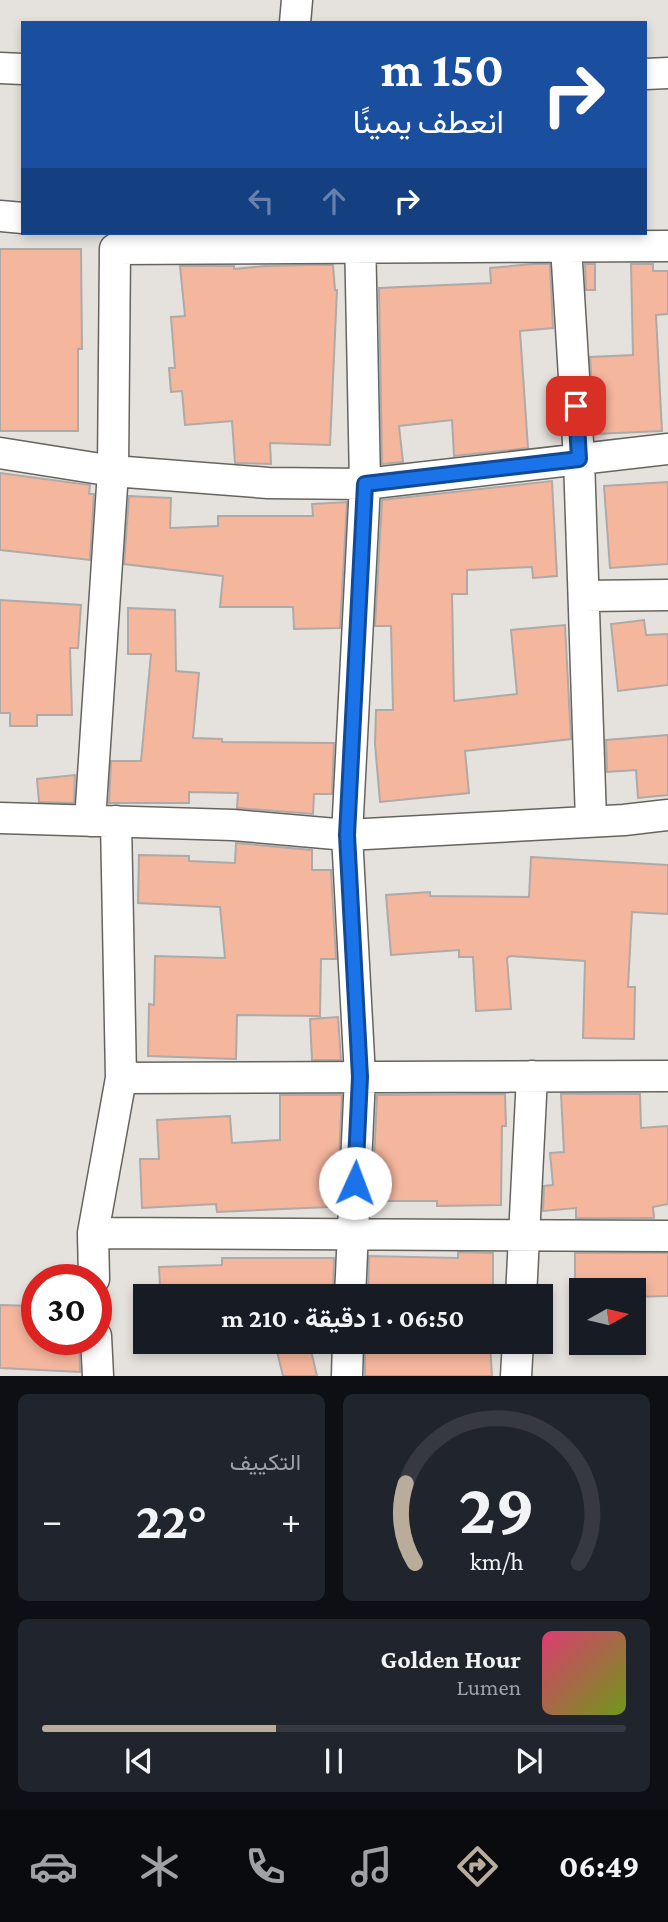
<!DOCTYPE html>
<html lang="ar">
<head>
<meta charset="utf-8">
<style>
	body { margin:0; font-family:"Crimson Pro",Vazirmatn,serif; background:#20242c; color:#f1f3f6; direction:rtl; height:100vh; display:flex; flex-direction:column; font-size:26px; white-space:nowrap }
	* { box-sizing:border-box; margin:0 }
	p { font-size:23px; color:#9ea1a6 }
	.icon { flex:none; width:38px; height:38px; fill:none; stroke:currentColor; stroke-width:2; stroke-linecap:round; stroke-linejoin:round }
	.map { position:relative; height:1376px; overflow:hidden; direction:ltr }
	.details { display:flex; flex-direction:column; gap:18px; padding:18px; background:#0d0f14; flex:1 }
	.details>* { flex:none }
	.top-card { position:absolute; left:21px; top:21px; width:626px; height:214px; border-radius:0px; box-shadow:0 4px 10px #0003; direction:rtl; background:#1a4fa0; color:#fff; overflow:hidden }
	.needle { width:46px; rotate:82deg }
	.controls { position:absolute; left:569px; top:1278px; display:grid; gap:14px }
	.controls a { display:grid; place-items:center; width:77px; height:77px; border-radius:0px; background:#171b24; box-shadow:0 4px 10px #0003; font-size:35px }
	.speed { position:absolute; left:21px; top:1264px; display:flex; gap:14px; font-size:35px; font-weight:700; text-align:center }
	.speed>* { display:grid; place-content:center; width:91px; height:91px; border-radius:50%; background:#171b24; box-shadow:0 4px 10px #0003; line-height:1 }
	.speed .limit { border:10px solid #d22; background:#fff; color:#111 }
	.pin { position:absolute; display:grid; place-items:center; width:60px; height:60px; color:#fff; margin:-30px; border-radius:14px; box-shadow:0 4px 10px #0006 }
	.me { position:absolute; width:77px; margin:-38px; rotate:2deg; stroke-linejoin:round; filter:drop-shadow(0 0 5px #0008) }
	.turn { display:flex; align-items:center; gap:24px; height:147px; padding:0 28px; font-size:32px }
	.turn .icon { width:91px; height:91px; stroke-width:2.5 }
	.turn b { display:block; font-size:49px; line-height:60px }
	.lanes { display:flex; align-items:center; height:66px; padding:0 28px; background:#0003; justify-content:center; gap:35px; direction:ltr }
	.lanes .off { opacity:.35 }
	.big { font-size:52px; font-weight:700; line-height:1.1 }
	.details .widget { flex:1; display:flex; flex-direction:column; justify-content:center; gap:10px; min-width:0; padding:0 24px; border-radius:10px; background:#20242c }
	.details .dial { align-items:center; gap:0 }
	.dial svg { height:182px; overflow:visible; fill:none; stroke:#363941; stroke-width:7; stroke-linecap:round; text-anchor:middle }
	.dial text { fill:#f1f3f6; stroke:none }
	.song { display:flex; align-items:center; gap:21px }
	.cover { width:84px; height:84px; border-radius:10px; background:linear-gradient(135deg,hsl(340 70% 55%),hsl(80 70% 35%)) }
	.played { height:7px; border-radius:4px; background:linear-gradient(90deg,#b9ac9b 40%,#363941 40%) }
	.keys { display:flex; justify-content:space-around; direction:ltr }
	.heat { display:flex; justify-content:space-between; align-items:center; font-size:38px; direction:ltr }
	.details .tiles { flex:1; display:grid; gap:18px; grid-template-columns:1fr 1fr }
	.widget:last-child { grid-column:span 2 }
	.trip { position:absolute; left:133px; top:1284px; width:420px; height:70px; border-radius:0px; background:#171b24; box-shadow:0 4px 10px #0003; font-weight:700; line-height:70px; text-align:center; direction:rtl }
	.tab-bar { display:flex; height:112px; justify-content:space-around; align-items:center; background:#090b0e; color:#9ea1a6 }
	.tab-bar .icon { width:49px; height:49px }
	.tab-bar .active { color:#b9ac9b }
	.tab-bar b { font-size:32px; color:#f1f3f6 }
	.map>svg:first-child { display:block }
	.building { fill:#f4b69d; stroke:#afa9a7; stroke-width:2 }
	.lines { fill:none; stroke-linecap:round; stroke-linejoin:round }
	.street-casing { stroke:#66645f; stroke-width:33 }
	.street { stroke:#fff; stroke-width:30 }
	.route-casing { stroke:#114b97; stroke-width:18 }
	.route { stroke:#1a73e8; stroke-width:12 }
</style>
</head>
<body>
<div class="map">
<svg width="668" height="1376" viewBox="0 0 668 1376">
	<rect width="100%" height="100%" fill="#e5e2dd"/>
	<!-- building -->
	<path class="building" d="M0 249H81L82 349H78V431H0Z
		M533 264H550L553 328 520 331 528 448 454 456 452 420 399 426 403 462 382 464 379 288 491 283 490 268Z
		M585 264H595V290H586Z
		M631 264H653V271H668V314L656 315 662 431 595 434 590 357 633 355Z
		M310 265H333L335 290H337L330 445 270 443 271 464 235 463 232 421 185 425 182 391 171 392 169 368H175L171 317 185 316 180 266H234V269L265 266Z
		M0 473 90 485 89 494H94L90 560 0 550Z
		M552 481 557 576 533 578 532 567 467 570V594H452L454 701 517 694 511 630 565 625 571 739 465 751 469 793 380 802 375 744 376 710H393L391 626H375L382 500Z
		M668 482V564L610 568 604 486Z
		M129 496 171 498 170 528 218 526V516H313L312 504 347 502 340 628 294 629 293 607H220L223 576 124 564Z
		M0 600 81 605 78 648H70L72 715H37V726H10V713H0Z
		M128 608 175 610 176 671 199 673 193 738 222 739V742L334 743 332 794H314L313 814 237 808 238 793 189 792V803H109L111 761H141L151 654H128Z
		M644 620 646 635 668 634V685L618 691 611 624Z
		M668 735V795L638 798 636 770 607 772 606 740Z
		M75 775 74 803 39 802 37 779Z
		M236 843 312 850V870H331L336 959H321L320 1016 237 1015 236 1059 148 1056 149 1004 154 1005 155 956 225 958 220 907 138 903 139 855 189 856V861L235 863Z
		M531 857 668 865V914L632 912 628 987H635L634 1039 583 1038 585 961 510 956 507 958 511 1009 476 1011 473 957H459V950L391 955 386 895 430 892V896L529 897Z
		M338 1017 341 1060H312L310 1019Z
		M505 1094 506 1126H502L501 1205 437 1206V1201H372L377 1095Z
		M561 1094H640L641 1128 668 1126V1204L653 1207 654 1218H576V1208L543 1211 544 1186 553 1185 550 1153 564 1152Z
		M280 1095H342L337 1200H329V1207L217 1212 216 1204 142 1208 140 1159H159L157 1120 230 1116 232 1143 280 1140Z
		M458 1252 493 1253V1297H368L369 1256 458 1258Z
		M575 1253H668V1296L634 1297V1290H575Z
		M222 1258H334L333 1297H145V1324H139L138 1286H160L159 1267 222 1265Z
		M0 1305 37 1306V1339H79L80 1372 0 1368Z
		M161 1342H326H309L317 1376H283L275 1343 161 1346Z
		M490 1344 492 1376H365V1348Z"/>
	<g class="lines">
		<defs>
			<path id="street" d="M295 23 297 0
				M0 68 23 69
				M646 74 668 73
				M0 216 23 218
				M563 233 566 246 579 459 591 821
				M0 453 113 471 268 483 365 484 668 449
				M584 596 668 595
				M0 818 233 825 347 835 624 820 668 815
				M90 821 113 471 115 249 668 246
				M121 1078 668 1076
				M93 1233 668 1236
				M94 1279 93 1233 121 1078 116 821
				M350 1297 360 1077 347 835 365 484 360 233
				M521 1297 532 1076
				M96 1336 98 1376
				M347 1376 348 1342
				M516 1376 518 1342"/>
		</defs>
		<!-- street casing -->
		<use href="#street" class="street-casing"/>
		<!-- street -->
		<use href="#street" class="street"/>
	</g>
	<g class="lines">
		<defs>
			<path id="route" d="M355 1183 360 1077 347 835 365 484 579 459 576 406"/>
		</defs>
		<!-- route casing -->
		<use href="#route" class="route-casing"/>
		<!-- route -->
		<use href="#route" class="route"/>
	</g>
</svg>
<div class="controls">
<a><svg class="needle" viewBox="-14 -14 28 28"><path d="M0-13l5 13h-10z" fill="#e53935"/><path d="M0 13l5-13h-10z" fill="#9ea1a6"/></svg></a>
</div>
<div class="speed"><div class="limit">30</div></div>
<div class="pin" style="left:576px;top:406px;background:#d93025"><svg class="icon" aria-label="arrive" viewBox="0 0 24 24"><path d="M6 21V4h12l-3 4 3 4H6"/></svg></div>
<svg class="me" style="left:355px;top:1183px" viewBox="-20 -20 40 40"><circle r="19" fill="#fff"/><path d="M0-13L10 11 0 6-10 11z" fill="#1a73e8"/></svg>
<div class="trip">06:50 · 1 دقيقة · 210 m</div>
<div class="top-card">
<div class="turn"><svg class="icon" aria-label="right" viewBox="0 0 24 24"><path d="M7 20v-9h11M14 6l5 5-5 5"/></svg><div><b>150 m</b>انعطف يمينًا</div></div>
<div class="lanes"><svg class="icon off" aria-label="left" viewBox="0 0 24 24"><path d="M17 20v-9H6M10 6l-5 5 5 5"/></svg><svg class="icon off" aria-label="ahead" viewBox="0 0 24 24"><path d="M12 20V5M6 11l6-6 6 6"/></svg><svg class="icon" aria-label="right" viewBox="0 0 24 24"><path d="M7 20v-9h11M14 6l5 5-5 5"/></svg></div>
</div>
</div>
<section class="details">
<div class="tiles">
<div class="widget dial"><svg viewBox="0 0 100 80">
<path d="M14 69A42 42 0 1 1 86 69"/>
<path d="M14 69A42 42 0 0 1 10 34" stroke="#b9ac9b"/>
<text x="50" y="56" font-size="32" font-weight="700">29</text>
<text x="50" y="72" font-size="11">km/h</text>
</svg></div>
<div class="widget"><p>التكييف</p>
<div class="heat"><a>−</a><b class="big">22°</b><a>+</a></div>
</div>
<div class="widget">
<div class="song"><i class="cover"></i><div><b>Golden Hour</b><p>Lumen</p></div></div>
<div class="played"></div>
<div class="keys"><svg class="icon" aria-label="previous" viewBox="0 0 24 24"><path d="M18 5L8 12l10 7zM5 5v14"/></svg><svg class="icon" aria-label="pause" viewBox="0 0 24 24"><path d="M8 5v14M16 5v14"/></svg><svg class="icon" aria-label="next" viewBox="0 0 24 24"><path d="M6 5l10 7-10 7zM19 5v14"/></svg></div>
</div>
</div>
</section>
<nav class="tab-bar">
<b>06:49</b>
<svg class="icon active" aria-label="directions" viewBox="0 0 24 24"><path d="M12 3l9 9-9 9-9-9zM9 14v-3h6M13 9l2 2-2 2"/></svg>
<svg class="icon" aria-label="music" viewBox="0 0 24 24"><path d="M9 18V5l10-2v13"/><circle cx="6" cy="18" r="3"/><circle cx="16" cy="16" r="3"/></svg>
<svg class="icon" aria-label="phone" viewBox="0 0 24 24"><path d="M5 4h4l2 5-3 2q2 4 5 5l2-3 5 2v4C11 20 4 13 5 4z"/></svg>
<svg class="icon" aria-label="climate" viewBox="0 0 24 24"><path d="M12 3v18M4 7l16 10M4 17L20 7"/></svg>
<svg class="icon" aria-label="car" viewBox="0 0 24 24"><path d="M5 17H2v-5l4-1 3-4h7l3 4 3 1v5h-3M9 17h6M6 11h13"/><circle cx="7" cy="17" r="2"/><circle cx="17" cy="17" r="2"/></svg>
</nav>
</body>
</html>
